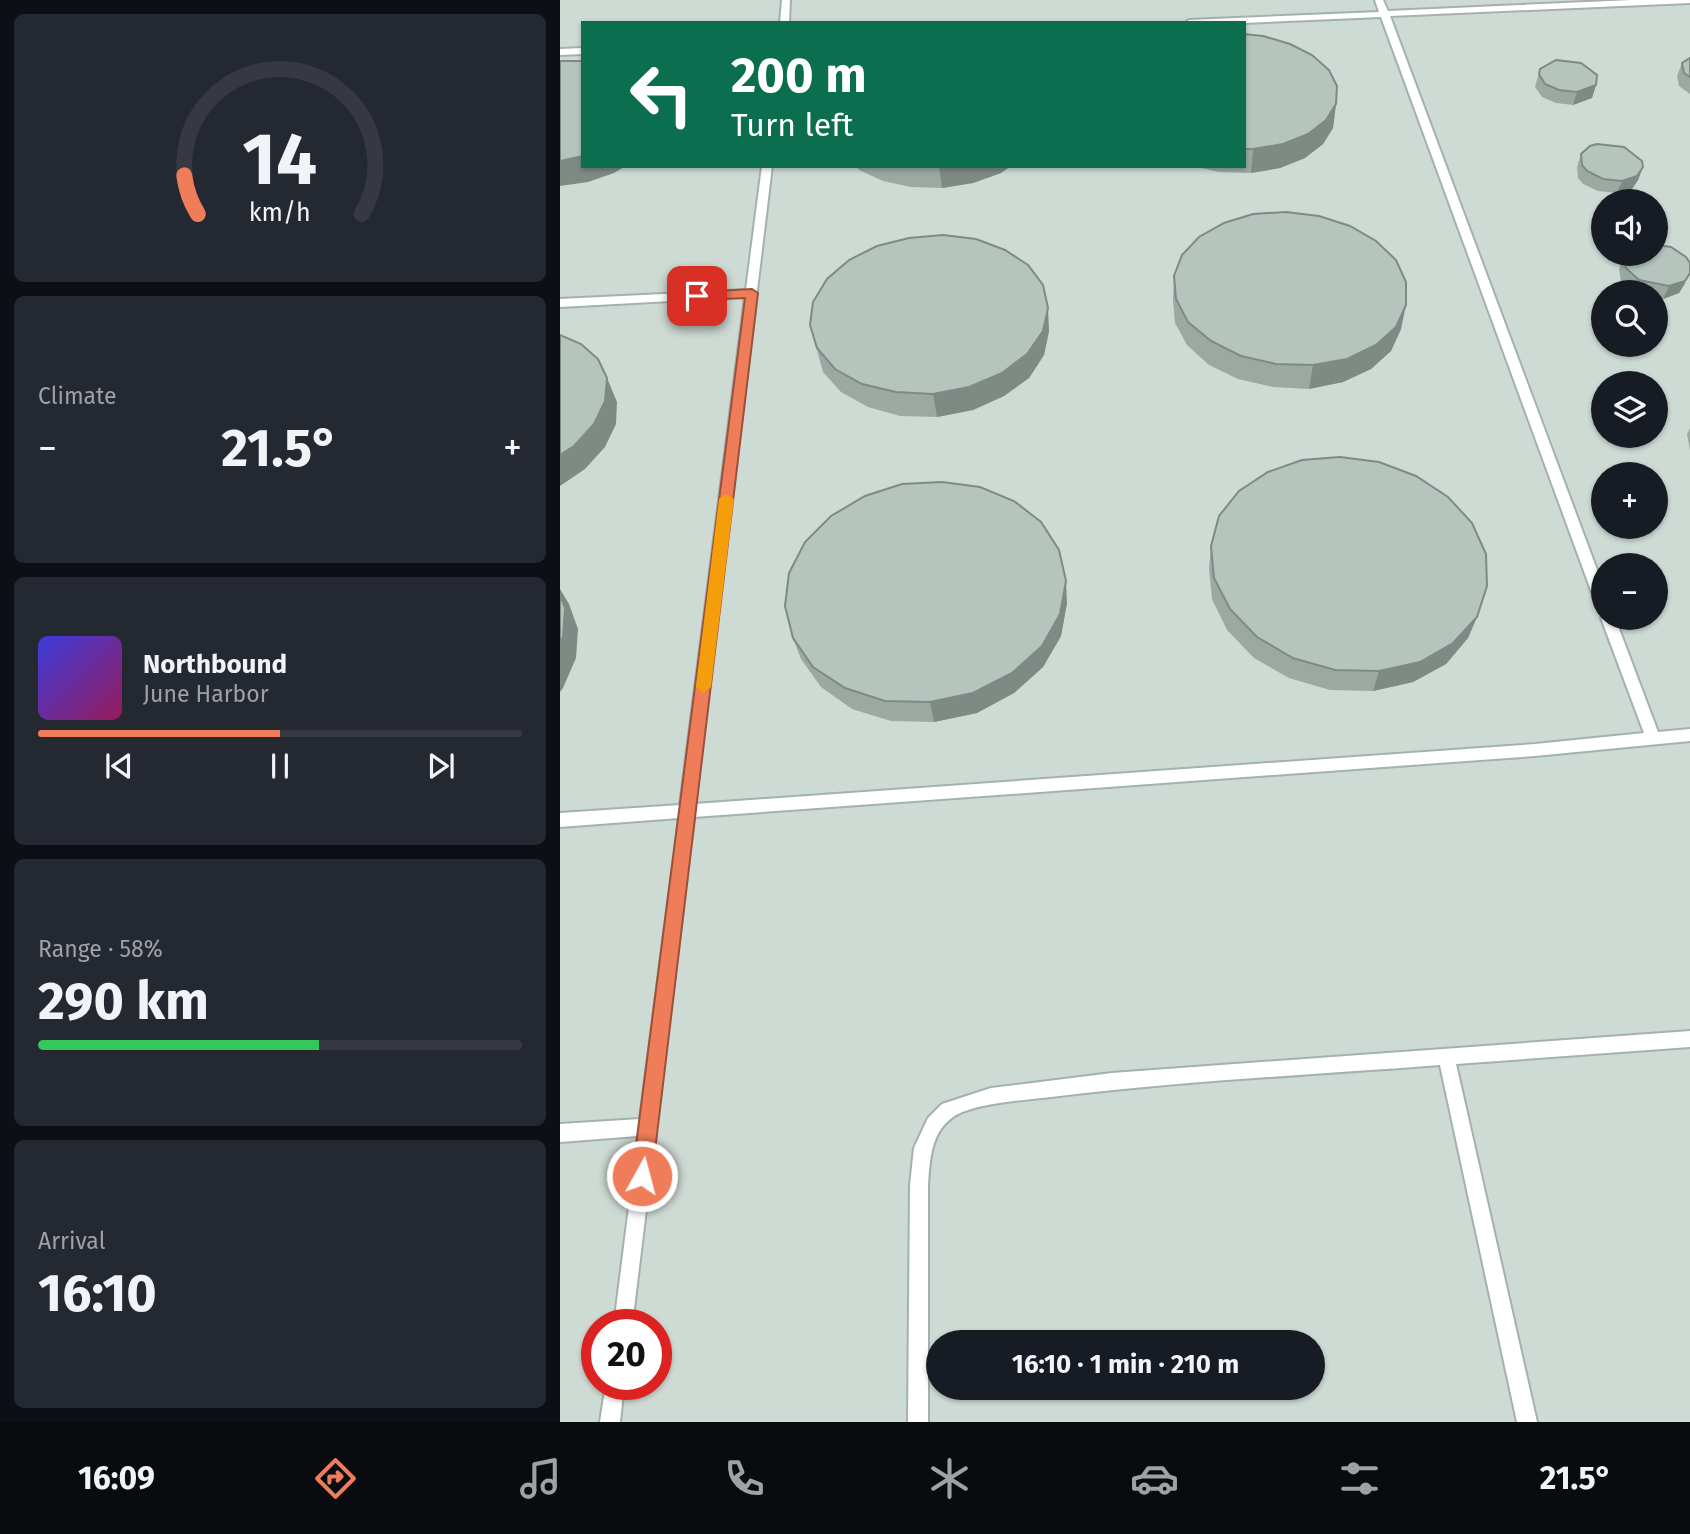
<!DOCTYPE html>
<html lang="en">
<head>
<meta charset="utf-8">
<style>
	body { margin:0; font-family:"Fira Sans",sans-serif; background:#242831; color:#f1f3f6; height:100vh; display:flex; flex-direction:column; font-size:26px; white-space:nowrap }
	* { box-sizing:border-box; margin:0 }
	p { font-size:23px; color:#9ea1a6 }
	.icon { flex:none; width:38px; height:38px; fill:none; stroke:currentColor; stroke-width:2; stroke-linecap:round; stroke-linejoin:round }
	.map { position:relative; flex:1; overflow:hidden }
	.sheet { display:flex; flex-direction:column; gap:14px; padding:14px; background:#0d0f14; width:560px }
	.sheet>* { flex:none }
	.top-card { position:absolute; left:21px; top:21px; width:665px; height:147px; border-radius:0px; box-shadow:0 2px 5px #0004; background:#0b6e4f; color:#fff; overflow:hidden }
	.controls { position:absolute; left:1031px; top:189px; display:grid; gap:14px }
	.controls a { display:grid; place-items:center; width:77px; height:77px; border-radius:50%; background:#171b24; box-shadow:0 2px 5px #0004; font-size:35px }
	.speed { position:absolute; left:21px; top:1309px; display:flex; gap:14px; font-size:35px; font-weight:700; text-align:center }
	.speed>* { display:grid; place-content:center; width:91px; height:91px; border-radius:50%; background:#171b24; box-shadow:0 2px 5px #0004; line-height:1 }
	.speed .limit { border:10px solid #d22; background:#fff; color:#111 }
	.pin { position:absolute; display:grid; place-items:center; width:60px; height:60px; color:#fff; margin:-30px; border-radius:14px; box-shadow:0 4px 10px #0006 }
	.me { position:absolute; width:77px; margin:-38px; rotate:7deg; stroke-linejoin:round; filter:drop-shadow(0 0 5px #0008) }
	.turn { display:flex; align-items:center; gap:24px; height:147px; padding:0 35px; font-size:32px }
	.turn .icon { width:91px; height:91px; stroke-width:2.5 }
	.turn b { display:block; font-size:49px; line-height:60px }
	.big { font-size:52px; font-weight:700; line-height:1.1 }
	.sheet .card { flex:1; display:flex; flex-direction:column; justify-content:center; gap:10px; min-width:0; padding:0 24px; border-radius:10px; background:#242831 }
	.sheet .dial { align-items:center; gap:0 }
	.dial svg { height:182px; overflow:visible; fill:none; stroke:#363941; stroke-width:7; stroke-linecap:round; text-anchor:middle }
	.dial text { fill:#f1f3f6; stroke:none }
	.song { display:flex; align-items:center; gap:21px }
	.cover { width:84px; height:84px; border-radius:10px; background:linear-gradient(135deg,hsl(240 70% 55%),hsl(330 70% 35%)) }
	.played { height:7px; border-radius:4px; background:linear-gradient(90deg,#ef7d59 50%,#363941 50%) }
	.keys { display:flex; justify-content:space-around; direction:ltr }
	.heat { display:flex; justify-content:space-between; align-items:center; font-size:38px; direction:ltr }
	.charge { height:10px; border-radius:5px; background:linear-gradient(90deg,#34c759 58%,#363941 0) }
	.trip { position:absolute; left:366px; top:1330px; width:399px; height:70px; border-radius:35px; background:#171b24; box-shadow:0 2px 5px #0004; font-weight:700; line-height:70px; text-align:center }
	.menu { display:flex; height:112px; justify-content:space-around; align-items:center; background:#090b0e; color:#9ea1a6 }
	.menu .icon { width:49px; height:49px }
	.menu .current { color:#ef7d59 }
	.menu b { font-size:32px; color:#f1f3f6 }
	main { display:flex; flex:1; min-height:0 }
	.map>svg:first-child { display:block }
	.built { fill:#cedad4; fill-rule:evenodd }
	.lines { fill:none; stroke-linecap:round; stroke-linejoin:round }
	.service-casing { stroke:#a3b2ac; stroke-width:4 }
	.service { fill:#fff; fill-rule:evenodd }
	.wall { fill:#9ca9a3 }
	.shaded-wall { fill:#7f8a85 }
	.building { fill:#b5c5be; stroke:#7f8a85; stroke-width:2 }
	.route { fill:#ef7d59; stroke:#9b513a; stroke-width:2 }
	.slow { fill:#f59e0b }
</style>
</head>
<body>
<main>
<section class="sheet">
<div class="card dial"><svg viewBox="0 0 100 80">
<path d="M14 69A42 42 0 1 1 86 69"/>
<path d="M14 69A42 42 0 0 1 8 52" stroke="#ef7d59"/>
<text x="50" y="56" font-size="32" font-weight="700">14</text>
<text x="50" y="72" font-size="11">km/h</text>
</svg></div>
<div class="card"><p>Climate</p>
<div class="heat"><a>−</a><b class="big">21.5°</b><a>+</a></div>
</div>
<div class="card">
<div class="song"><i class="cover"></i><div><b>Northbound</b><p>June Harbor</p></div></div>
<div class="played"></div>
<div class="keys"><svg class="icon" aria-label="previous" viewBox="0 0 24 24"><path d="M18 5L8 12l10 7zM5 5v14"/></svg><svg class="icon" aria-label="pause" viewBox="0 0 24 24"><path d="M8 5v14M16 5v14"/></svg><svg class="icon" aria-label="next" viewBox="0 0 24 24"><path d="M6 5l10 7-10 7zM19 5v14"/></svg></div>
</div>
<div class="card"><p>Range · 58%</p><b class="big">290 km</b><div class="charge"></div></div>
<div class="card"><p>Arrival</p><b class="big">16:10</b></div>
</section>
<div class="map">
<svg width="1130" height="1422" viewBox="0 0 1130 1422">
	<rect width="100%" height="100%" fill="#e0eae5"/>
	<!-- built -->
	<path class="built" d="M0 0H1130V1422H0ZM23 23H684V166H23ZM1043 201H1096V254H1043ZM1043 292H1096V345H1043ZM1043 383H1096V436H1043ZM1043 474H1096V527H1043ZM1043 565H1096V618H1043ZM37 1325H96V1384H37ZM378 1342H752V1388H378Z"/>
	<g class="lines">
		<defs>
			<path id="service" d="M222 0H230L229 23H220Z
				M815 0H823L828 11 1072 0H1130V3L830 16 1043 586V609L1036 604 821 17 684 23H625L629 20 819 12Z
				M23 48V54L0 55V49Z
				M202 166H212L135 804 975 744 1084 733 1041 618 1043 615V618H1055L1098 732 1130 729V741L975 756 134 817 72 1325H54L78 1136 0 1142V1124L80 1119 119 818 0 827V813L120 805 185 297 0 307V299L186 290Z
				M1130 1031V1047L896 1064 977 1422H957L880 1065C750 1075 620 1081 491 1097 466 1100 413 1103 393 1117 370 1133 370 1161 368 1185V1422H348L350 1185 354 1148 368 1118 382 1104 431 1088 552 1073Z
				M46 1384H64L60 1422H40Z"/>
		</defs>
		<!-- service casing -->
		<use href="#service" class="service-casing"/>
		<!-- service -->
		<use href="#service" class="service"/>
	</g>
	<!-- wall -->
	<path class="wall" d="M684 34 776 104 773 128 763 144 745 158 720 168 691 173 659 172 632 166H684Z
		M1130 58V94L1119 86 1117 76 1122 63Z
		M980 69 1036 85 1032 98 1013 105 996 103 982 97 975 87Z
		M1021 154 1083 167 1078 180 1072 189 1057 193 1038 191 1023 184 1018 178 1017 167Z
		M296 166H451L441 173 413 183 382 188 351 187 323 181 299 170Z
		M1064 256 1126 283 1119 293 1103 299 1096 297V292H1074L1061 281 1059 269Z
		M614 276 841 329 831 351 811 369 783 382 749 389 713 387 678 379 649 365 627 345 615 323 613 300Z
		M250 325 489 331 484 355 469 378 444 396 413 410 377 417 340 416 308 407 281 392 263 372Z
		M1130 428V450L1127 434Z
		M651 546 917 617 908 638 886 664 853 682 813 691 770 690 729 678 694 658 667 630 652 599 649 568Z
		M507 603 501 636 483 667 454 693 417 713 374 722 331 721 292 709 261 687 241 659 233 638Z"/>
	<!-- shaded-wall -->
	<path class="shaded-wall" d="M1036 85 1032 98 1013 105 1017 92Z
		M776 104 773 128 763 144 745 158 720 168 691 173 693 149Z
		M23 156V166H66L54 173 28 182 0 186V161Z
		M379 166H451L441 173 413 183 382 188Z
		M1083 167 1078 180 1072 189 1057 193 1062 181Z
		M1130 273 1119 293 1103 299 1109 286Z
		M846 305 841 329 831 351 811 369 783 382 749 389 753 365Z
		M488 308 489 331 484 355 469 378 444 396 413 410 377 417 373 394Z
		M47 378 57 402 56 424 45 447 25 469 0 486V455Z
		M506 581 507 603 501 636 483 667 454 693 417 713 374 722 370 702Z
		M0 589 9 604 18 629 16 658 3 688 0 692Z
		M917 617 908 638 886 664 853 682 813 691 819 671Z"/>
	<!-- building -->
	<path class="building" d="M684 34 703 36 730 44 752 55 769 70 777 86 776 104 766 120 748 134 723 144 693 149H684Z
		M1130 58V77L1124 73 1122 63Z
		M996 60 1021 63 1037 75 1036 85 1017 92 999 90 985 84 979 74 980 69Z
		M0 61H23V156L0 161Z
		M1037 144 1064 147 1082 161 1083 167 1077 176 1062 181 1043 179 1027 171 1022 165 1021 154 1030 146Z
		M726 212 759 216 790 226 816 241 836 260 846 282V305L836 327 816 345 787 359 753 365 716 364 681 356 651 341 628 322 616 299 614 276 622 255 639 237 664 223 693 214Z
		M383 235 416 239 445 250 468 265 483 285 488 308 483 331 467 354 442 373 409 387 373 394 336 392 302 384 275 369 257 348 250 325 253 302 267 279 289 260 317 246 349 238Z
		M1096 245 1111 247 1126 257 1130 263V273L1125 281 1109 286 1079 280 1066 268 1064 256 1065 254H1096Z
		M0 335 21 344 38 359 47 378 45 401 34 424 14 446 0 455Z
		M780 457 819 462 856 476 888 497 912 523 926 554 927 586 917 617 893 643 860 662 819 671 775 670 733 658 697 637 670 609 654 578 651 546 659 516 679 491 708 472 742 460Z
		M382 482 420 487 454 501 481 522 499 550 506 581 500 614 482 646 452 673 413 693 370 702 325 701 285 688 253 667 233 638 225 606 229 573 245 542 271 516 305 496 342 484Z
		M0 595 5 608 3 637 0 643Z"/>
	<!-- route -->
	<path class="route" d="M192 289 198 293 92 1176 89 1183 82 1186 75 1183 72 1176 185 298 137 300 131 296 137 292Z"/>
	<!-- slow -->
	<path class="slow" d="M166 494 174 499 151 687 143 693 136 687 159 499Z"/>
</svg>
<div class="controls">
<a><svg class="icon" aria-label="sound" viewBox="0 0 24 24"><path d="M4 9h4l5-4v14l-5-4H4zM17 9q2 3 0 6"/></svg></a>
<a><svg class="icon" aria-label="search" viewBox="0 0 24 24"><circle cx="10" cy="10" r="6"/><path d="M15 15l6 6"/></svg></a>
<a><svg class="icon" aria-label="layers" viewBox="0 0 24 24"><path d="M12 4l9 5-9 5-9-5zM3 14l9 5 9-5"/></svg></a>
<a>+</a>
<a>−</a>
</div>
<div class="speed"><div class="limit">20</div></div>
<div class="pin" style="left:137px;top:296px;background:#d93025"><svg class="icon" aria-label="arrive" viewBox="0 0 24 24"><path d="M6 21V4h12l-3 4 3 4H6"/></svg></div>
<svg class="me" style="left:82px;top:1176px" viewBox="-20 -20 40 40"><circle r="17" fill="#ef7d59" stroke="#fff" stroke-width="3"/><path d="M0-11L8 9 0 5-8 9z" fill="#fff"/></svg>
<div class="trip">16:10 · 1 min · 210 m</div>
<div class="top-card">
<div class="turn"><svg class="icon" aria-label="left" viewBox="0 0 24 24"><path d="M17 20v-9H6M10 6l-5 5 5 5"/></svg><div><b>200 m</b>Turn left</div></div>
</div>
</div>
</main>
<nav class="menu">
<b>16:09</b>
<svg class="icon current" aria-label="directions" viewBox="0 0 24 24"><path d="M12 3l9 9-9 9-9-9zM9 14v-3h6M13 9l2 2-2 2"/></svg>
<svg class="icon" aria-label="music" viewBox="0 0 24 24"><path d="M9 18V5l10-2v13"/><circle cx="6" cy="18" r="3"/><circle cx="16" cy="16" r="3"/></svg>
<svg class="icon" aria-label="phone" viewBox="0 0 24 24"><path d="M5 4h4l2 5-3 2q2 4 5 5l2-3 5 2v4C11 20 4 13 5 4z"/></svg>
<svg class="icon" aria-label="climate" viewBox="0 0 24 24"><path d="M12 3v18M4 7l16 10M4 17L20 7"/></svg>
<svg class="icon" aria-label="car" viewBox="0 0 24 24"><path d="M5 17H2v-5l4-1 3-4h7l3 4 3 1v5h-3M9 17h6M6 11h13"/><circle cx="7" cy="17" r="2"/><circle cx="17" cy="17" r="2"/></svg>
<svg class="icon" aria-label="filters" viewBox="0 0 24 24"><path d="M4 7h16M4 17h16"/><circle cx="9" cy="7" r="2"/><circle cx="15" cy="17" r="2"/></svg>
<b>21.5°</b>
</nav>
</body>
</html>
